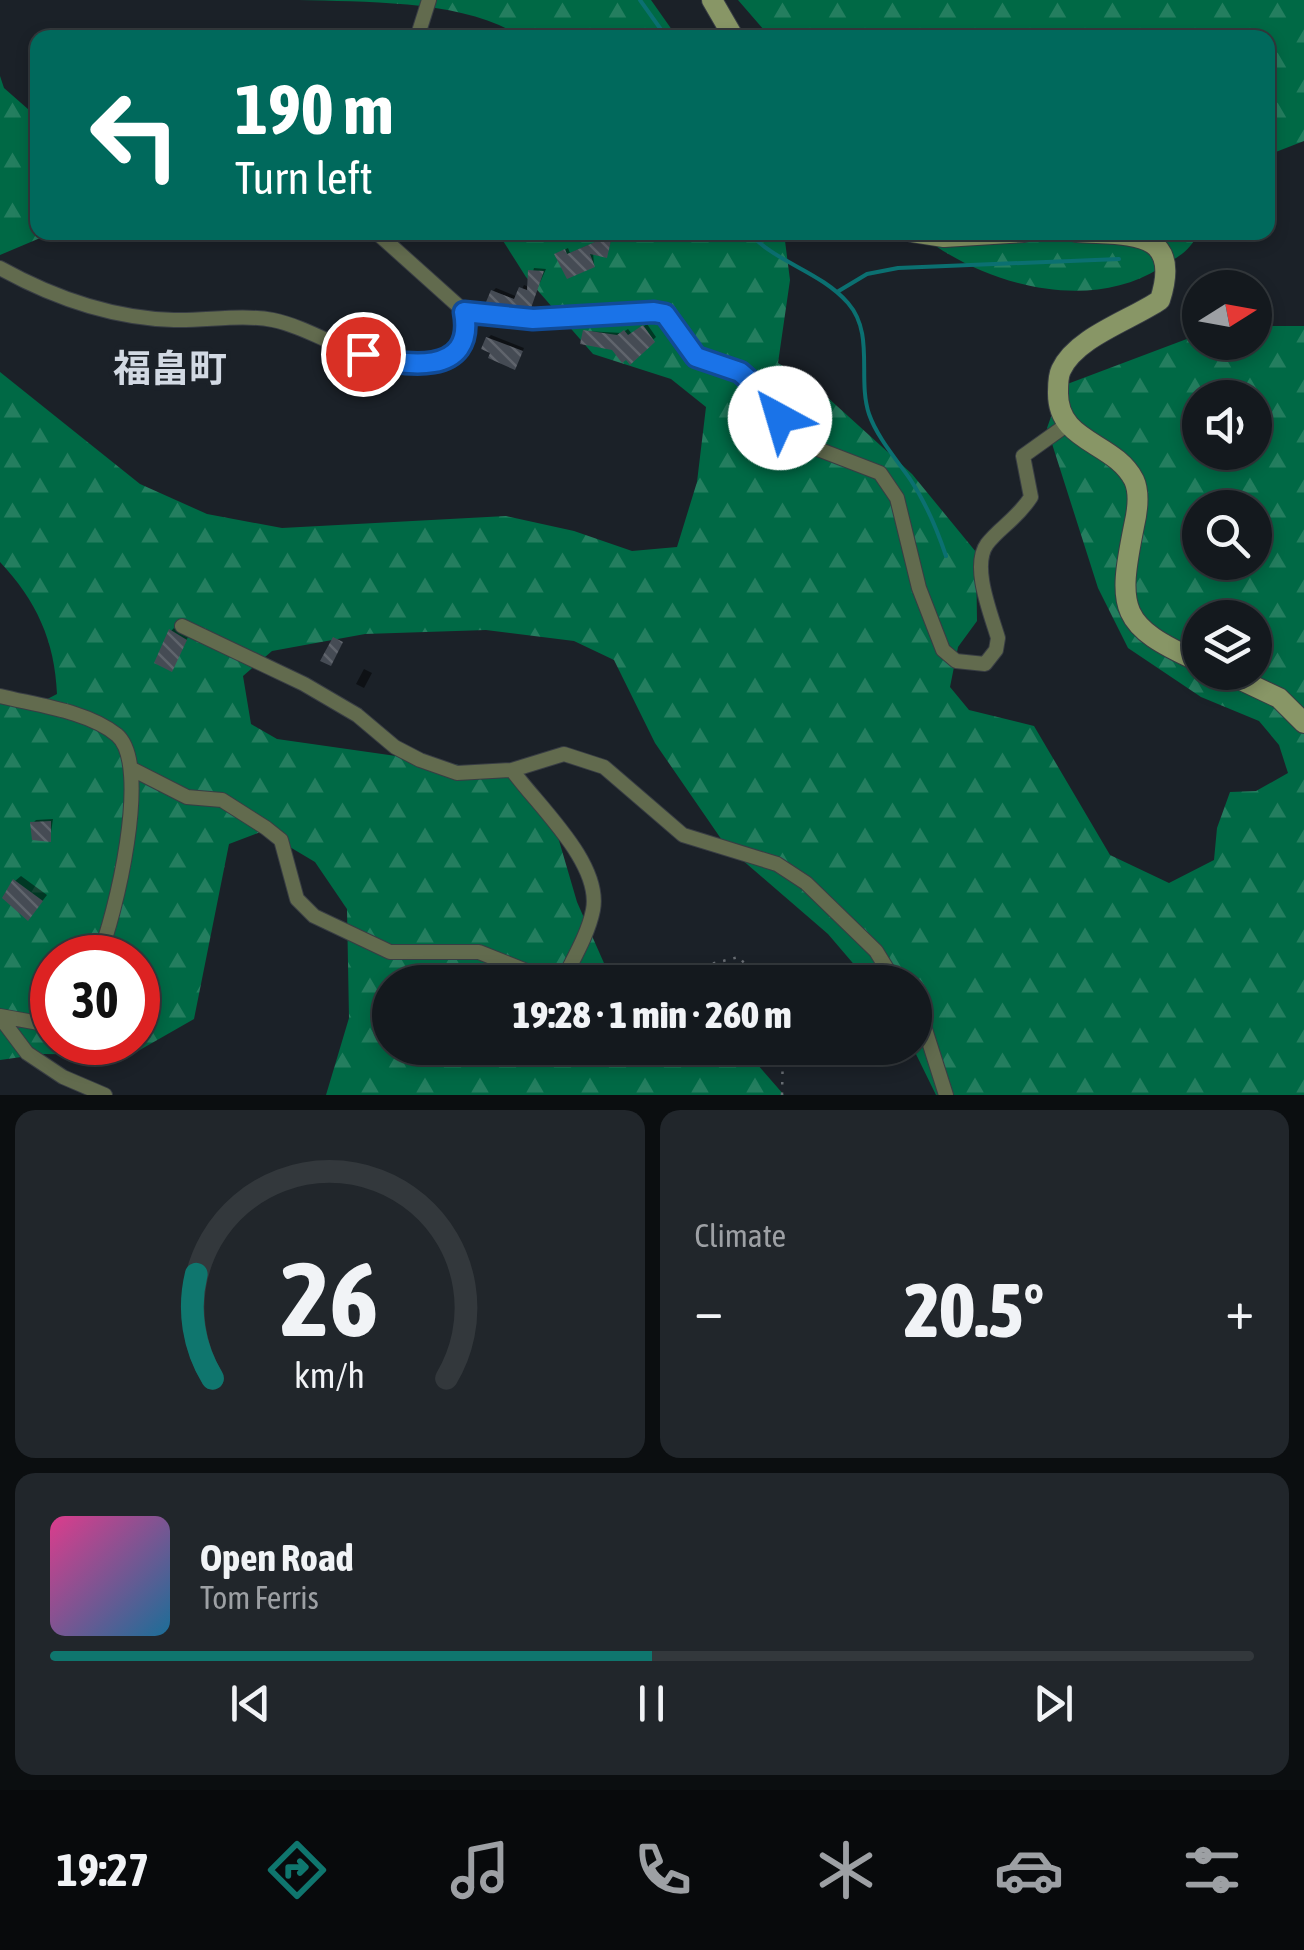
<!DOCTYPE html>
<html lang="en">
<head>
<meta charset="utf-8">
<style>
	body { margin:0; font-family:"Asap Condensed","Noto Sans JP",sans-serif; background:#21262b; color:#f1f3f6; height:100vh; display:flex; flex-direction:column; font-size:38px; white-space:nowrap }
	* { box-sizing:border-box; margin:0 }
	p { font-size:32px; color:#9da0a4 }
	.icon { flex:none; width:55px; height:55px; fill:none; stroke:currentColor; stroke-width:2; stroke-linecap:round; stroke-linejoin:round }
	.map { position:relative; height:1095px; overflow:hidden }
	.side { display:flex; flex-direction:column; gap:15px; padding:15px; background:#0b0e10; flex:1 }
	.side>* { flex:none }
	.hud { position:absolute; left:30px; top:30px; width:1245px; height:210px; border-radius:20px; box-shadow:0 5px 15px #0003,0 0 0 2px #33383c; background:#00695c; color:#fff; overflow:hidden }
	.needle { width:65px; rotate:79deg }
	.controls { position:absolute; left:1182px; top:270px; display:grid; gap:20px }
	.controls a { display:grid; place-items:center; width:90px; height:90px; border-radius:50%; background:#14191e; box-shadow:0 5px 15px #0003,0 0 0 2px #33383c; font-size:50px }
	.speed { position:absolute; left:30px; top:935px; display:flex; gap:20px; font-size:50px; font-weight:700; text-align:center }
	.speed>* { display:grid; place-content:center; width:130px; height:130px; border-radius:50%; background:#14191e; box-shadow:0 5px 15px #0003,0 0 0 2px #33383c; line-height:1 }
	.speed .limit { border:15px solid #d22; background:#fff; color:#111 }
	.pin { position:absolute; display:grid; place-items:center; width:85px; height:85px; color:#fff; margin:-42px; border:5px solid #fff; border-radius:50%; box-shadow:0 2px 10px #0007 }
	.me { position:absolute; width:110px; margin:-55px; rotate:321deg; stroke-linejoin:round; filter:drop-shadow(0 0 8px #0008) }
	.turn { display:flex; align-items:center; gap:35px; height:210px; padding:0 40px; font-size:45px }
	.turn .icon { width:130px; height:130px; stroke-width:2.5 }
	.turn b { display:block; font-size:70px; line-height:85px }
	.big { font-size:75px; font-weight:800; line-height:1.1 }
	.side .tile { flex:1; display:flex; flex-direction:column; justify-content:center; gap:15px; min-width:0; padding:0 35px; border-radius:20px; background:#21262b }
	.side .dial { align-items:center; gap:0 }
	.dial svg { height:260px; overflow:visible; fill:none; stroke:#33383c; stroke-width:7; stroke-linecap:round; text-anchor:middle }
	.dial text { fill:#f1f3f6; stroke:none }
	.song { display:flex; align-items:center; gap:30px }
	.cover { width:120px; height:120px; border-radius:15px; background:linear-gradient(135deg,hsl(330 70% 55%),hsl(200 70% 35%)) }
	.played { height:10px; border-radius:5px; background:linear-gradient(90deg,#0f766e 50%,#33383c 50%) }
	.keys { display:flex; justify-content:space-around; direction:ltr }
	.heat { display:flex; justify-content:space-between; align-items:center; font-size:55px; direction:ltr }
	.side .tiles { flex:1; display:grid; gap:15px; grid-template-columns:1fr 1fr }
	.tile:last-child { grid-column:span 2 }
	.trip { position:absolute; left:372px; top:965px; width:560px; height:100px; border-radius:50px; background:#14191e; box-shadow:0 5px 15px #0003,0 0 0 2px #33383c; font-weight:800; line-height:100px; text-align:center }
	.menu { display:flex; height:160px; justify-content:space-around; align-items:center; background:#080a0c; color:#9da0a4 }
	.menu .icon { width:70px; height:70px }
	.menu .active { color:#0f766e }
	.menu b { font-size:45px; color:#f1f3f6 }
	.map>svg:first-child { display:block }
	.forest { fill:url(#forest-firs); fill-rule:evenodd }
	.shadow { fill:#0007 }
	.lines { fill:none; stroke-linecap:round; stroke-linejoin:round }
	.stream { stroke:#0b7071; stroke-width:4 }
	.building { fill:url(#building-back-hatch) }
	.minor-casing { stroke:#383d44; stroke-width:16 }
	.secondary-casing { stroke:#383d44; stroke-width:22 }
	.path { stroke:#686d73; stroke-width:2.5; stroke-dasharray:2.5 8; stroke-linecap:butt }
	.minor { stroke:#626b4e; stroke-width:14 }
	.secondary { stroke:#889666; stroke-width:20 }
	.route-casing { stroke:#114b97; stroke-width:25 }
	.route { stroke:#1a73e8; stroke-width:18 }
	.labels { text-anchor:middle; stroke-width:10; stroke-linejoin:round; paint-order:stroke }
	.quarter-label { font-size:38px; font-weight:bold; fill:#d2d9e3; stroke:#1b2128 }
</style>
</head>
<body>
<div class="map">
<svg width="1304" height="1095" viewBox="0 0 1304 1095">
	<defs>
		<pattern id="forest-firs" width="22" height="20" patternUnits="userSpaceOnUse" patternTransform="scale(2.5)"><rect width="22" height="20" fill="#006945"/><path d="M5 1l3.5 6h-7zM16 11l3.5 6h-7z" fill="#247e5f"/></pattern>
		<pattern id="building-back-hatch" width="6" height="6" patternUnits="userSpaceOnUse" patternTransform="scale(2.5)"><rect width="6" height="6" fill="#454b54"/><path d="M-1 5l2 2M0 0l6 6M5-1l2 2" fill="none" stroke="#5f646c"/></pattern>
	</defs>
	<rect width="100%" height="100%" fill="#1b2128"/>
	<!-- forest -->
	<path class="forest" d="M299 0H651L677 37H521C467 0 367 2 299 0Z
		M738 0H1304V141L1268 155V38L770 37Z
		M0 76 4 88 37 117 38 232 52 233 0 255Z
		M498 233H784L790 280 778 363 816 387 912 474 976 552 977 621 958 647 950 687 969 710 1034 726 1110 855 1169 883 1214 860 1217 828 1230 792 1256 791 1288 773 1279 745 1259 721 1201 697 1128 648 1098 588 1047 428 1062 386 1200 334V342H1255V326H1304V1095H936L913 1048 915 982H869L828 934 726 846 655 743 614 660 574 641 486 630 365 634 272 651 243 676 251 724 277 739 508 772 553 820 577 902 611 979 618 982H390V1048H743L784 1095H326L349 1018 347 909 315 862 263 831 229 844 194 1019 131 1055 43 1054 0 1060V698L32 707 57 694C55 641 36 600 0 562V372L140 484 207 514 282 528 506 516 574 531 632 551 677 547 697 482 706 407 671 379 593 354 526 277ZM1200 398H1255V452H1200ZM1200 508H1255V562H1200ZM1200 618H1255V672H1200ZM52 958H138V1042H52Z
		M918 233H1198C1190 252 1177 257 1160 268 1087 314 981 284 918 233Z"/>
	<!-- shadow -->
	<path class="shadow" d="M600 232H614L606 256 593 252 594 265 560 252 568 248 570 253 598 241Z
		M534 268 546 269 530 305 493 291 496 288 518 297 524 285 529 287Z
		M647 324 656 337 630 361 585 331 622 333 628 329 632 334Z
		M491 335 524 348 517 364 488 338Z
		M174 628 188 637 174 666 171 631Z
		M364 669 372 673 364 688 356 684Z
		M53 819 50 839 33 823 36 820Z
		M21 876 47 895 33 913 15 881Z
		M119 1042 109 1051 106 1047 111 1042Z"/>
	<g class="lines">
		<!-- stream -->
		<path class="stream" d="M640 0 667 38
			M748 232C776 263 820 271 848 303 875 334 857 378 869 414 877 437 896 459 910 479 926 503 937 529 946 556
			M837 292 867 274 898 268 1119 259"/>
	</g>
	<!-- building -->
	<path class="building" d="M597 232H613L607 258 590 254 595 267 567 279 554 254 565 249 567 254 595 242Z
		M528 270 544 271 531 308 486 302 491 290 514 299 519 287 527 290Z
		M643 325 655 342 630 365 626 360 622 363 612 350 580 344 583 330 617 335 624 330 628 335Z
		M486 337 523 351 515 370 488 358 490 353 481 349Z
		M169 629 187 640 172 672 154 663Z
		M333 637 343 642 331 666 320 661Z
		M51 821V842L32 840 30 822Z
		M13 879 43 901 28 921 2 898Z"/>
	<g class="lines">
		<defs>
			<path id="minor" d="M417 38 429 0
				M376 232 464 311 533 319 665 313 696 357 740 372 764 393 797 441 880 473 897 498 919 588 943 650 956 661 985 664 996 650 998 638C991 614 971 566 987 544 1000 527 1016 520 1031 497L1023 456 1065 426
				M0 268C54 298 112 318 174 320 206 321 241 314 273 320 328 331 398 394 452 352 467 341 467 328 464 311
				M182 626 304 684 357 715 395 747 420 760 457 773 512 770 564 754 604 767 683 835 777 864 806 883 876 951 895 982
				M0 696C36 705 88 711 117 735 152 765 115 918 98 958
				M132 769 187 797 222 800 266 828 281 840 297 899 314 916 390 952H479L554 982
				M512 770C537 805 602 863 593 910 588 935 573 959 562 982
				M915 1014 925 1029 946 1095
				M0 1016 39 1023 52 1019
				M0 1017 27 1053 63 1077 105 1095"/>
			<path id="secondary" d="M712 0 734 38
				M912 232 944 237 1024 232
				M1077 232C1129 236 1183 228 1160 300 1131 320 1076 337 1061 370 1058 376 1058 385 1058 392 1057 443 1114 441 1134 480 1140 493 1137 513 1134 526 1117 610 1119 626 1200 662
				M1224 672 1279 698 1304 723"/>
		</defs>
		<!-- minor casing -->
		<use href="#minor" class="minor-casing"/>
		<!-- secondary casing -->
		<use href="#secondary" class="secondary-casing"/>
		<!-- path -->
		<path class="path" d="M653 982 670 974 739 957 760 982
			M782 1095 783 1048"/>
		<!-- minor -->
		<use href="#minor" class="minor"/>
		<!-- secondary -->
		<use href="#secondary" class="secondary"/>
	</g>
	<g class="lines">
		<defs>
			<path id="route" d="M363 354C403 366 476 378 464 312L533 319 654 312 665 314 696 357 740 372 764 393 780 418"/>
		</defs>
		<!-- route casing -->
		<use href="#route" class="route-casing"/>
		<!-- route -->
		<use href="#route" class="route"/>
	</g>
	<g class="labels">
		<!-- quarter labels -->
		<g class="quarter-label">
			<text x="170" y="382">福畠町</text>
		</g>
	</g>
</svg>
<div class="controls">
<a><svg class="needle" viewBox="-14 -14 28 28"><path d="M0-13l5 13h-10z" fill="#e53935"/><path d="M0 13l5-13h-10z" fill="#9da0a4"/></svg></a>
<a><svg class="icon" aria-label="sound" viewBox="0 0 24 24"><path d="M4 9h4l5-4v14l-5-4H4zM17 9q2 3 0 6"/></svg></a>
<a><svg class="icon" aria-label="search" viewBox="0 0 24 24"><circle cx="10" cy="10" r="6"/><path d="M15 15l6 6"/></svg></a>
<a><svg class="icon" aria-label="layers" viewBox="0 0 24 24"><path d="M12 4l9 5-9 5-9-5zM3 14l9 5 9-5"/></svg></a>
</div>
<div class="speed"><div class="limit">30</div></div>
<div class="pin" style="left:363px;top:354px;background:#d93025"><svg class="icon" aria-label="arrive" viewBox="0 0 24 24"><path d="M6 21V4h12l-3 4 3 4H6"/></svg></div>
<svg class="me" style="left:780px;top:418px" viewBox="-20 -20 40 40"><circle r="19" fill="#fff"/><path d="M0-13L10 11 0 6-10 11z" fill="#1a73e8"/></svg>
<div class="trip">19:28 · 1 min · 260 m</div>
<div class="hud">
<div class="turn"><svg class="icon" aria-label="left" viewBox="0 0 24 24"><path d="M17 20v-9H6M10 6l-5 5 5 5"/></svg><div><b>190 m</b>Turn left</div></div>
</div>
</div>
<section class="side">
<div class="tiles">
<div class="tile dial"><svg viewBox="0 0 100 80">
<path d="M14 69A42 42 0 1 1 86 69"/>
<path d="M14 69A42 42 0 0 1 9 37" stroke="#0f766e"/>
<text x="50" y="56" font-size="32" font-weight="700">26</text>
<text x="50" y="72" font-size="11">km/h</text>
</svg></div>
<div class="tile"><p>Climate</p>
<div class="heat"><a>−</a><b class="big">20.5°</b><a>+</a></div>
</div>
<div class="tile">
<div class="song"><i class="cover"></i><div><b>Open Road</b><p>Tom Ferris</p></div></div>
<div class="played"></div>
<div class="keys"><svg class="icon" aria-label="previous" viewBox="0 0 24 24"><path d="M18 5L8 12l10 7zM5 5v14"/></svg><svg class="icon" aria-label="pause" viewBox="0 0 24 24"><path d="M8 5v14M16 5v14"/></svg><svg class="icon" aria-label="next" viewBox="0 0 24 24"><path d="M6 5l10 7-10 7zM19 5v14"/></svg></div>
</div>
</div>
</section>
<nav class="menu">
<b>19:27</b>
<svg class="icon active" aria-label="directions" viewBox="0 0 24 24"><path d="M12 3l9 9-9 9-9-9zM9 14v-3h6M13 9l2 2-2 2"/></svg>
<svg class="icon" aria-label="music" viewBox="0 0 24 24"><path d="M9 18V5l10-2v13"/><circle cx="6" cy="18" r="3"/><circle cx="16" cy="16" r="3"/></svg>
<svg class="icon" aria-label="phone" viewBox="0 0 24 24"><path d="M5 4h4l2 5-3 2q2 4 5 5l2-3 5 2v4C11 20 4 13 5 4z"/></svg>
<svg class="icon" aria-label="climate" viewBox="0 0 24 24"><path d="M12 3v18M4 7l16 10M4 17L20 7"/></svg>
<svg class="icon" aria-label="car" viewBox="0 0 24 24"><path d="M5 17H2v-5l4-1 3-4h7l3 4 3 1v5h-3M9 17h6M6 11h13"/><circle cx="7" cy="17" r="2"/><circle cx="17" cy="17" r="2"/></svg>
<svg class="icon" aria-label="filters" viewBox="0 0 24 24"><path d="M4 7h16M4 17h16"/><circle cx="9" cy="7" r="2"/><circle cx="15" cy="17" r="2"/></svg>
</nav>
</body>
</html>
